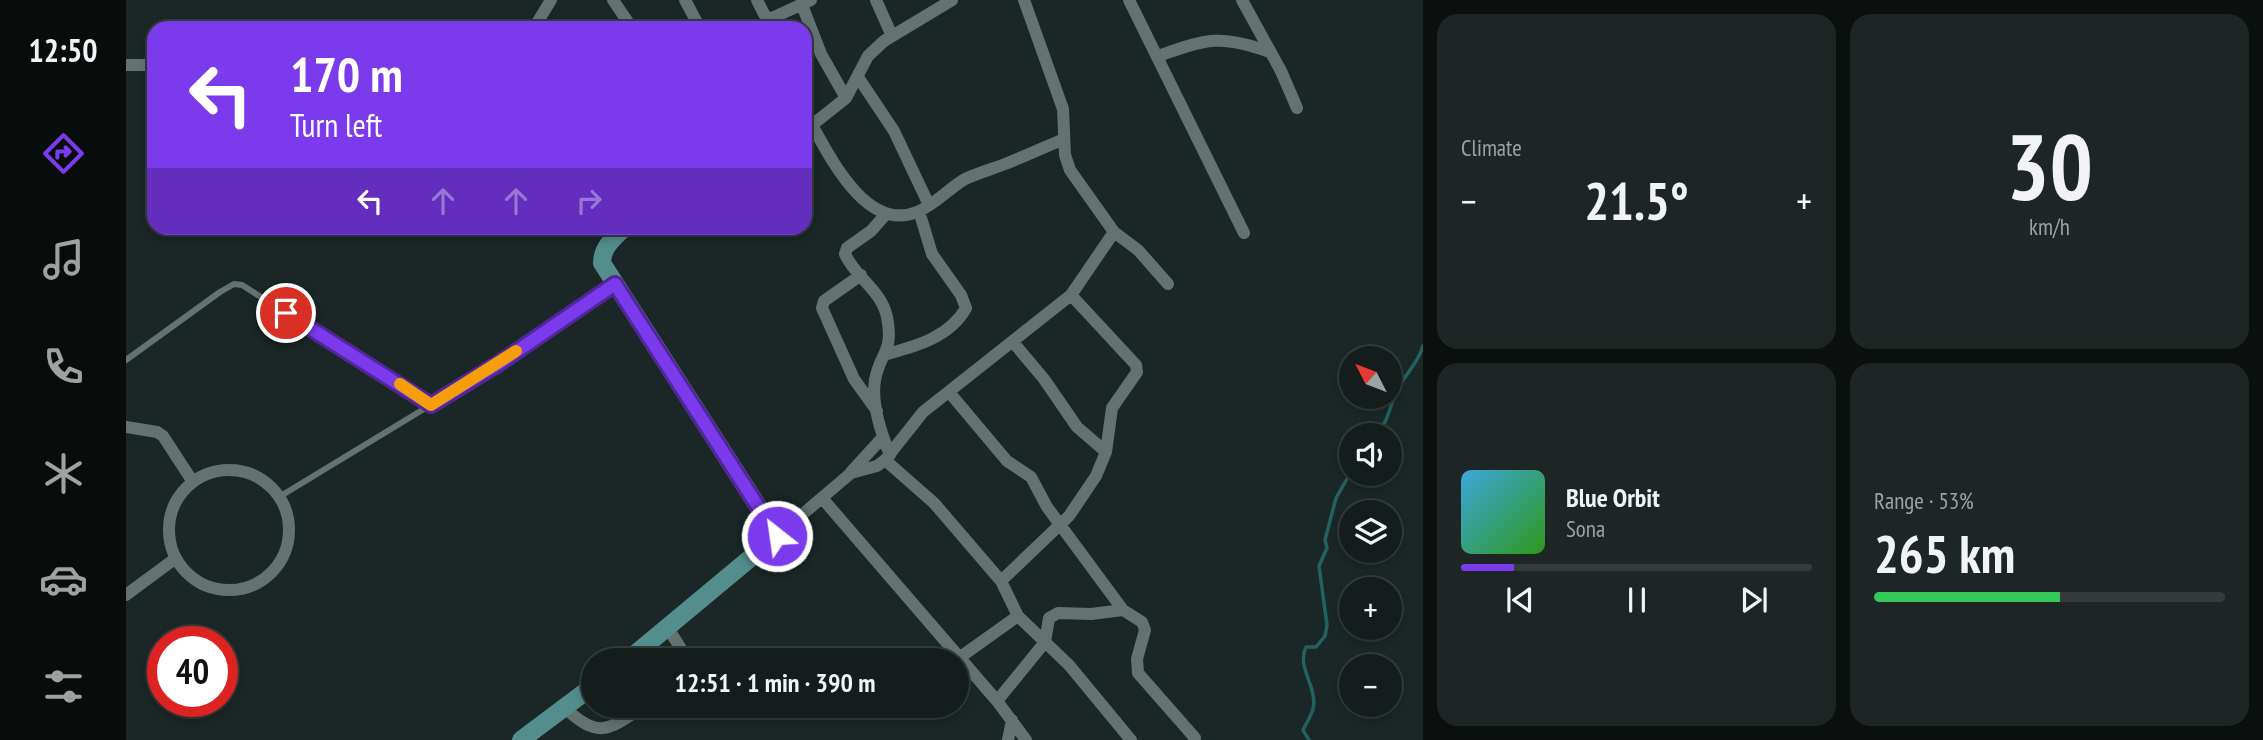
<!DOCTYPE html>
<html lang="en">
<head>
<meta charset="utf-8">
<style>
	body { margin:0; font-family:"PT Sans Narrow",sans-serif; background:#1d2625; color:#f1f3f6; height:100vh; display:flex; flex-direction:column; font-size:26px; white-space:nowrap }
	* { box-sizing:border-box; margin:0 }
	p { font-size:23px; color:#9da2a3 }
	.icon { flex:none; width:38px; height:38px; fill:none; stroke:currentColor; stroke-width:2; stroke-linecap:round; stroke-linejoin:round }
	.map { position:relative; flex:1; overflow:hidden }
	.sheet { display:flex; flex-direction:column; gap:14px; padding:14px; background:#0b100f; width:840px }
	.sheet>* { flex:none }
	.guide { position:absolute; left:21px; top:21px; width:665px; height:214px; border-radius:21px; box-shadow:0 4px 10px #0003,0 0 0 2px #333b3b; background:#7c3aed; color:#fff; overflow:hidden }
	.needle { width:46px; rotate:312deg }
	.controls { position:absolute; left:1213px; top:346px; display:grid; gap:14px }
	.controls a { display:grid; place-items:center; width:63px; height:63px; border-radius:50%; background:#141d1c; box-shadow:0 4px 10px #0003,0 0 0 2px #333b3b; font-size:35px }
	.speed { position:absolute; left:21px; top:626px; display:flex; gap:14px; font-size:35px; font-weight:700; text-align:center }
	.speed>* { display:grid; place-content:center; width:91px; height:91px; border-radius:50%; background:#141d1c; box-shadow:0 4px 10px #0003,0 0 0 2px #333b3b; line-height:1 }
	.speed .limit { border:10px solid #d22; background:#fff; color:#111 }
	.pin { position:absolute; display:grid; place-items:center; width:60px; height:60px; color:#fff; margin:-30px; border:4px solid #fff; border-radius:50%; box-shadow:0 2px 7px #0007 }
	.me { position:absolute; width:77px; margin:-38px; rotate:330deg; stroke-linejoin:round; filter:drop-shadow(0 0 5px #0008) }
	.turn { display:flex; align-items:center; gap:24px; height:147px; padding:0 28px; font-size:32px }
	.turn .icon { width:91px; height:91px; stroke-width:2.5 }
	.turn b { display:block; font-size:49px; line-height:60px }
	.lanes { display:flex; align-items:center; height:66px; padding:0 28px; background:#0003; justify-content:center; gap:35px; direction:ltr }
	.lanes .off { opacity:.35 }
	.big { font-size:52px; font-weight:600; line-height:1.1 }
	.sheet .widget { flex:1; display:flex; flex-direction:column; justify-content:center; gap:10px; min-width:0; padding:0 24px; border-radius:21px; background:#1d2625 }
	.sheet .dial { align-items:center; gap:0 }
	.dial b { font-size:91px; line-height:1 }
	.song { display:flex; align-items:center; gap:21px }
	.cover { width:84px; height:84px; border-radius:10px; background:linear-gradient(135deg,hsl(200 70% 55%),hsl(110 70% 35%)) }
	.played { height:7px; border-radius:4px; background:linear-gradient(90deg,#7c3aed 15%,#333b3b 15%) }
	.keys { display:flex; justify-content:space-around; direction:ltr }
	.heat { display:flex; justify-content:space-between; align-items:center; font-size:38px; direction:ltr }
	.charge { height:10px; border-radius:5px; background:linear-gradient(90deg,#34c759 53%,#333b3b 0) }
	.sheet .tiles { flex:1; display:grid; gap:14px; grid-template-columns:repeat(2,1fr) }
	.trip { position:absolute; left:455px; top:648px; width:388px; height:70px; border-radius:35px; background:#141d1c; box-shadow:0 4px 10px #0003,0 0 0 2px #333b3b; font-weight:600; line-height:70px; text-align:center }
	main { display:flex; flex:1; min-height:0 }
	.tabs { display:flex; flex-direction:column; width:126px; justify-content:space-around; align-items:center; background:#080c0b; color:#9da2a3 }
	.tabs .icon { width:49px; height:49px }
	.tabs .selected { color:#7c3aed }
	.tabs b { font-size:32px; color:#f1f3f6 }
	.map>svg:first-child { display:block }
	.lines { fill:none; stroke-linecap:round; stroke-linejoin:round }
	.stream { stroke:#236260; stroke-width:3.5 }
	.lane { stroke:#647372; stroke-width:6 }
	.street { stroke:#647372; stroke-width:12 }
	.secondary { stroke:#538d8c; stroke-width:18 }
	.route-casing { stroke:#51269a; stroke-width:18 }
	.route { stroke:#7c3aed; stroke-width:12 }
	.slow { stroke:#f59e0b; stroke-width:12 }
</style>
</head>
<body>
<main>
<nav class="tabs">
<b>12:50</b>
<svg class="icon selected" aria-label="directions" viewBox="0 0 24 24"><path d="M12 3l9 9-9 9-9-9zM9 14v-3h6M13 9l2 2-2 2"/></svg>
<svg class="icon" aria-label="music" viewBox="0 0 24 24"><path d="M9 18V5l10-2v13"/><circle cx="6" cy="18" r="3"/><circle cx="16" cy="16" r="3"/></svg>
<svg class="icon" aria-label="phone" viewBox="0 0 24 24"><path d="M5 4h4l2 5-3 2q2 4 5 5l2-3 5 2v4C11 20 4 13 5 4z"/></svg>
<svg class="icon" aria-label="climate" viewBox="0 0 24 24"><path d="M12 3v18M4 7l16 10M4 17L20 7"/></svg>
<svg class="icon" aria-label="car" viewBox="0 0 24 24"><path d="M5 17H2v-5l4-1 3-4h7l3 4 3 1v5h-3M9 17h6M6 11h13"/><circle cx="7" cy="17" r="2"/><circle cx="17" cy="17" r="2"/></svg>
<svg class="icon" aria-label="filters" viewBox="0 0 24 24"><path d="M4 7h16M4 17h16"/><circle cx="9" cy="7" r="2"/><circle cx="15" cy="17" r="2"/></svg>
</nav>
<div class="map">
<svg width="1297" height="740" viewBox="0 0 1297 740">
	<rect width="100%" height="100%" fill="#1a2726"/>
	<g class="lines">
		<!-- stream -->
		<path class="stream" d="M1250 436C1262 422 1264 406 1271 390 1279 374 1292 364 1297 346
			M1183 740 1177 730C1180 724 1185 716 1187 709 1192 686 1170 668 1180 647H1190L1199 636 1201 625 1193 566 1201 548 1199 540 1210 498 1225 472"/>
		<!-- lane -->
		<path class="lane" d="M0 360 94 292 108 284 116 285 305 405
			M153 497 372 364 487 285"/>
		<!-- street -->
		<path class="street" d="M487 0 506 28
			M559 0 574 28
			M631 0 638 14 644 19 685 0
			M750 0 766 36
			M1003 0 1118 233
			M1116 0 1155 71 1171 108
			M676 5 695 54 720 98
			M408 28 425 0
			M1032 56C1081 39 1094 34 1144 52
			M0 65H28
			M732 77 768 131 803 205
			M686 125C705 159 741 232 791 212 809 205 822 189 839 179 852 173 866 169 879 164 899 156 919 147 938 139
			M681 129 720 98 742 56 758 41 826 0
			M760 214 745 231 721 248 719 254C729 277 756 291 761 317 768 353 754 352 749 380 745 404 755 433 764 455
			M988 232 1012 250 1042 284
			M735 275 698 301 696 308 728 379 751 411
			M887 342 918 379 951 427 980 452
			M761 354C790 346 824 337 840 308L835 295 806 254 793 211
			M823 392 881 461 905 477 921 507 997 610
			M0 427 31 432 37 436 67 482
			M759 460 808 503 875 581 892 616 943 665 1005 740
			M43 530a60 60 0 1 1 120 0a60 60 0 1 1-120 0Z
			M725 472 757 437
			M696 498 871 701 900 740
			M651 536 725 473 751 466 759 460 797 412 945 295 988 232 944 170 939 155 937 109 898 0
			M875 581 943 516 970 476 980 452 986 408 1011 372 1010 365 945 295
			M0 595 50 558
			M542 628 562 660
			M833 658 892 616
			M871 701 919 642 923 618 932 613 965 614 997 610 1016 622 1019 630 1011 659 1012 673 1069 738
			M439 708C473 740 483 730 519 705
			M882 740 886 720"/>
		<!-- secondary -->
		<path class="secondary" d="M498 228C488 238 476 247 476 263L651 536 502 660
			M395 740 467 686"/>
	</g>
	<g class="lines">
		<defs>
			<path id="route" d="M160 313 305 405 372 364 489 284 651 536"/>
		</defs>
		<!-- route casing -->
		<use href="#route" class="route-casing"/>
		<!-- route -->
		<use href="#route" class="route"/>
		<!-- slow -->
		<path class="slow" d="M274 384 305 405 390 351"/>
	</g>
</svg>
<div class="controls">
<a><svg class="needle" viewBox="-14 -14 28 28"><path d="M0-13l5 13h-10z" fill="#e53935"/><path d="M0 13l5-13h-10z" fill="#9da2a3"/></svg></a>
<a><svg class="icon" aria-label="sound" viewBox="0 0 24 24"><path d="M4 9h4l5-4v14l-5-4H4zM17 9q2 3 0 6"/></svg></a>
<a><svg class="icon" aria-label="layers" viewBox="0 0 24 24"><path d="M12 4l9 5-9 5-9-5zM3 14l9 5 9-5"/></svg></a>
<a>+</a>
<a>−</a>
</div>
<div class="speed"><div class="limit">40</div></div>
<div class="pin" style="left:160px;top:313px;background:#d93025"><svg class="icon" aria-label="arrive" viewBox="0 0 24 24"><path d="M6 21V4h12l-3 4 3 4H6"/></svg></div>
<svg class="me" style="left:651px;top:536px" viewBox="-20 -20 40 40"><circle r="17" fill="#7c3aed" stroke="#fff" stroke-width="3"/><path d="M0-11L8 9 0 5-8 9z" fill="#fff"/></svg>
<div class="trip">12:51 · 1 min · 390 m</div>
<div class="guide">
<div class="turn"><svg class="icon" aria-label="left" viewBox="0 0 24 24"><path d="M17 20v-9H6M10 6l-5 5 5 5"/></svg><div><b>170 m</b>Turn left</div></div>
<div class="lanes"><svg class="icon" aria-label="left" viewBox="0 0 24 24"><path d="M17 20v-9H6M10 6l-5 5 5 5"/></svg><svg class="icon off" aria-label="ahead" viewBox="0 0 24 24"><path d="M12 20V5M6 11l6-6 6 6"/></svg><svg class="icon off" aria-label="ahead" viewBox="0 0 24 24"><path d="M12 20V5M6 11l6-6 6 6"/></svg><svg class="icon off" aria-label="right" viewBox="0 0 24 24"><path d="M7 20v-9h11M14 6l5 5-5 5"/></svg></div>
</div>
</div>
<section class="sheet">
<div class="tiles">
<div class="widget"><p>Climate</p>
<div class="heat"><a>−</a><b class="big">21.5°</b><a>+</a></div>
</div>
<div class="widget dial"><b>30</b><p>km/h</p></div>
<div class="widget">
<div class="song"><i class="cover"></i><div><b>Blue Orbit</b><p>Sona</p></div></div>
<div class="played"></div>
<div class="keys"><svg class="icon" aria-label="previous" viewBox="0 0 24 24"><path d="M18 5L8 12l10 7zM5 5v14"/></svg><svg class="icon" aria-label="pause" viewBox="0 0 24 24"><path d="M8 5v14M16 5v14"/></svg><svg class="icon" aria-label="next" viewBox="0 0 24 24"><path d="M6 5l10 7-10 7zM19 5v14"/></svg></div>
</div>
<div class="widget"><p>Range · 53%</p><b class="big">265 km</b><div class="charge"></div></div>
</div>
</section>
</main>
</body>
</html>
